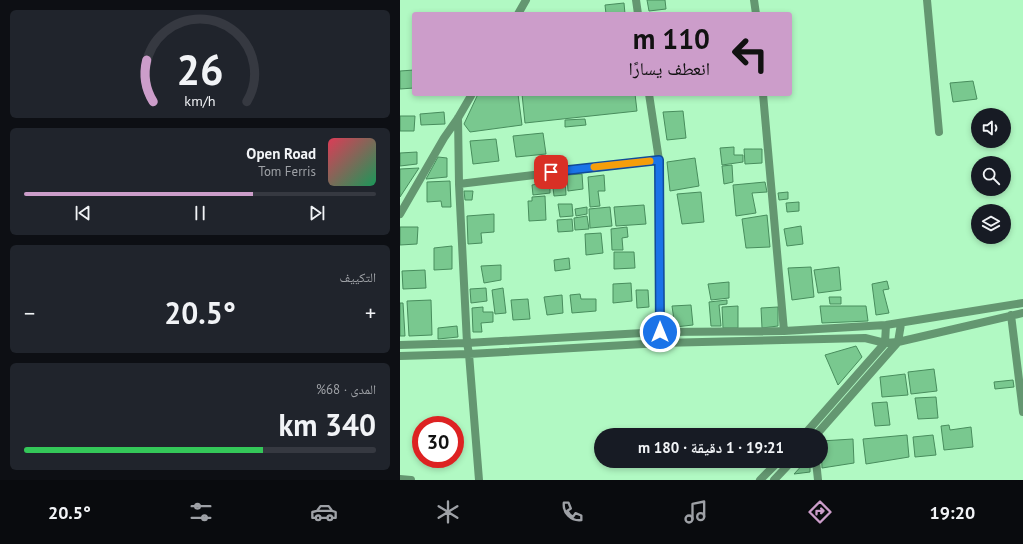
<!DOCTYPE html>
<html lang="ar">
<head>
<meta charset="utf-8">
<style>
	body { margin:0; font-family:"PT Sans","Noto Naskh Arabic",sans-serif; background:#20242c; color:#f1f3f6; direction:rtl; height:100vh; display:flex; flex-direction:column; font-size:15px; white-space:nowrap }
	* { box-sizing:border-box; margin:0 }
	p { font-size:13px; color:#9ea1a6 }
	.icon { flex:none; width:22px; height:22px; fill:none; stroke:currentColor; stroke-width:2; stroke-linecap:round; stroke-linejoin:round }
	.map { position:relative; flex:1; overflow:hidden; direction:ltr }
	.drawer { display:flex; flex-direction:column; gap:10px; padding:10px; background:#0d0f14; width:400px }
	.drawer>* { flex:none }
	.guide { position:absolute; left:12px; top:12px; width:380px; height:84px; border-radius:4px; box-shadow:0 2px 6px #0003; direction:rtl; background:#cc9dca; color:#111; overflow:hidden }
	.buttons { position:absolute; left:571px; top:108px; display:grid; gap:8px }
	.buttons a { display:grid; place-items:center; width:40px; height:40px; border-radius:50%; background:#171b24; box-shadow:0 2px 6px #0003; font-size:20px }
	.speed { position:absolute; left:12px; top:416px; display:flex; gap:8px; font-size:20px; font-weight:700; text-align:center }
	.speed>* { display:grid; place-content:center; width:52px; height:52px; border-radius:50%; background:#171b24; box-shadow:0 2px 6px #0003; line-height:1 }
	.speed .limit { border:6px solid #d22; background:#fff; color:#111 }
	.pin { position:absolute; display:grid; place-items:center; width:34px; height:34px; color:#fff; margin:-17px; border-radius:8px; box-shadow:0 2px 6px #0006 }
	.me { position:absolute; width:44px; margin:-22px; rotate:0deg; stroke-linejoin:round; filter:drop-shadow(0 0 3px #0008) }
	.turn { display:flex; align-items:center; gap:14px; height:84px; padding:0 16px; font-size:18px }
	.turn .icon { width:52px; height:52px; stroke-width:2.5 }
	.turn b { display:block; font-size:28px; line-height:34px }
	.big { font-size:30px; font-weight:800; line-height:1.1 }
	.drawer .tile { flex:1; display:flex; flex-direction:column; justify-content:center; gap:6px; min-width:0; padding:0 14px; border-radius:6px; background:#20242c }
	.drawer .dial { align-items:center; gap:0 }
	.dial svg { height:104px; overflow:visible; fill:none; stroke:#363941; stroke-width:7; stroke-linecap:round; text-anchor:middle }
	.dial text { fill:#f1f3f6; stroke:none }
	.song { display:flex; align-items:center; gap:12px }
	.cover { width:48px; height:48px; border-radius:6px; background:linear-gradient(135deg,hsl(350 70% 55%),hsl(150 70% 35%)) }
	.played { height:4px; border-radius:2px; background:linear-gradient(90deg,#cc9dca 65%,#363941 65%) }
	.keys { display:flex; justify-content:space-around; direction:ltr }
	.heat { display:flex; justify-content:space-between; align-items:center; font-size:22px; direction:ltr }
	.charge { height:6px; border-radius:3px; background:linear-gradient(90deg,#34c759 68%,#363941 0) }
	.trip { position:absolute; left:194px; top:428px; width:234px; height:40px; border-radius:20px; background:#171b24; box-shadow:0 2px 6px #0003; font-weight:800; line-height:40px; text-align:center; direction:rtl }
	.menu { display:flex; height:64px; justify-content:space-around; align-items:center; background:#090b0e; color:#9ea1a6 }
	.menu .icon { width:28px; height:28px }
	.menu .selected { color:#cc9dca }
	.menu b { font-size:18px; color:#f1f3f6 }
	main { display:flex; flex:1; min-height:0 }
	.map>svg:first-child { display:block }
	.building { fill:#79c88f; stroke:#488d5d }
	.lines { fill:none; stroke-linecap:round; stroke-linejoin:round }
	.street { stroke:#649771; stroke-width:8 }
	.route-casing { stroke:#114b97; stroke-width:10 }
	.route { stroke:#1a73e8; stroke-width:7 }
	.slow { stroke:#f59e0b; stroke-width:7 }
</style>
</head>
<body>
<main>
<div class="map">
<svg width="623" height="480" viewBox="0 0 623 480">
	<rect width="100%" height="100%" fill="#b1f9c3"/>
	<!-- building -->
	<path class="building" d="M247 0H265L266 9 249 11Z
		M224 3 225 14H206L205 5Z
		M14 70V88L0 89V71Z
		M573 81 577 99 553 102 550 83Z
		M78 94H118L122 125 70 132 64 124Z
		M122 94H235L237 111 125 123Z
		M283 111 286 138 267 140 263 112Z
		M44 112 45 124 21 125 20 114Z
		M0 116H15L14 131H0Z
		M185 119 186 125 165 127V120Z
		M143 133 146 154 116 157 113 136Z
		M96 139 99 161 73 164 70 141Z
		M334 147V155H343V162L322 165 320 148Z
		M344 149H362V163L345 164Z
		M17 152V164L0 166V153Z
		M38 157 47 158V177L26 179Z
		M295 158 299 186 270 191 267 162Z
		M332 165 333 182 324 184 322 166Z
		M19 168 0 197V169Z
		M182 174 183 189 168 191 167 175Z
		M204 175 205 191H198L200 206 190 207 188 177Z
		M165 177 166 195 154 196 152 179Z
		M50 181 51 207H42L41 201 27 202V182Z
		M150 182V193L133 195 132 185Z
		M365 182 367 192 352 193 356 213 336 216 333 185Z
		M64 191H73L72 200H65Z
		M301 192 304 222 282 224 277 194Z
		M388 192V199L379 200 378 193Z
		M145 196 146 220 129 221 128 201H132V197Z
		M399 202V211L387 212 386 203Z
		M158 204H172L173 216 160 217Z
		M244 205 246 224 216 226 214 207Z
		M187 207V214L176 216 175 209Z
		M210 207 212 226 190 228 189 209Z
		M94 214V232L81 233 82 243 68 244 67 216Z
		M367 215 370 247 346 248 342 219Z
		M187 216 189 229 175 230 174 218Z
		M172 219 173 231 158 232 157 220Z
		M401 226 403 244 387 246 384 229Z
		M0 227H18L17 244 0 245Z
		M227 227 228 237 222 238 223 250H212L211 229Z
		M201 233 203 253 186 255 185 234Z
		M52 246V269L34 270V248Z
		M214 252H234L235 268 214 269Z
		M169 258 170 269 155 271 154 260Z
		M101 265V280L84 283 81 266Z
		M411 267 414 297 392 300 388 268Z
		M439 267 441 290 418 293 414 270Z
		M25 270 26 288 3 289 2 271Z
		M487 281 489 289 483 290 489 313 476 315 472 284Z
		M329 282V298L311 300 308 284Z
		M231 283 232 301 213 303V284Z
		M86 288 87 301 71 303 70 289Z
		M103 288 106 313 95 314 92 290Z
		M236 290H248L249 307 237 308Z
		M180 294 181 299H196V311L172 313 170 295Z
		M162 295 163 313 147 315 144 297Z
		M429 297H441V304H430Z
		M128 299 130 319 113 320 111 300Z
		M31 300 32 335 9 336 7 301Z
		M327 300V304L319 305 321 326H311L309 302Z
		M0 303H3L5 336H0Z
		M291 305 293 325 275 327 272 306Z
		M338 306V328H323L322 307Z
		M420 306H466L468 321 422 323Z
		M83 307V312H93V322L81 323 82 332H73L72 308Z
		M378 307V326L362 328 361 308Z
		M57 326 58 337 38 339V328Z
		M456 346 462 357 438 385 425 355Z
		M534 369 537 391 511 394 508 372Z
		M505 374 508 395 482 397 480 377Z
		M613 380 614 387 595 389 594 382Z
		M536 397 538 418 518 419 515 398Z
		M487 402 490 425 475 426 472 403Z
		M549 425 550 430 571 427 573 447 544 450 541 426Z
		M507 435 509 457 466 464 463 439Z
		M533 435 536 455 515 457 513 437Z
		M453 439 454 463 422 468 421 441Z
		M406 461H410V472L394 474Z"/>
	<g class="lines">
		<!-- street -->
		<path class="street" d="M236 0 238 14
			M354 0 356 14
			M527 0 539 132
			M118 14 126 0
			M249 94 259 160 260 332
			M363 94 384 331
			M58 118 59 184 67 343 69 354 79 480
			M59 184 259 160
			M0 214 44 138 58 118 72 94
			M611 315 623 412
			M0 345 67 343 260 332 384 331 486 325 623 303
			M0 356 69 354 261 343 465 338 485 343 498 342 623 313
			M404 435 485 343 486 325
			M416 435 498 342 501 324
			M416 461 418 480
			M0 479 11 480
			M360 480 379 461
			M374 480 392 461"/>
	</g>
	<g class="lines">
		<defs>
			<path id="route" d="M151 172 259 160 260 332"/>
		</defs>
		<!-- route casing -->
		<use href="#route" class="route-casing"/>
		<!-- route -->
		<use href="#route" class="route"/>
		<!-- slow -->
		<path class="slow" d="M194 167 250 161"/>
	</g>
</svg>
<div class="buttons">
<a><svg class="icon" aria-label="sound" viewBox="0 0 24 24"><path d="M4 9h4l5-4v14l-5-4H4zM17 9q2 3 0 6"/></svg></a>
<a><svg class="icon" aria-label="search" viewBox="0 0 24 24"><circle cx="10" cy="10" r="6"/><path d="M15 15l6 6"/></svg></a>
<a><svg class="icon" aria-label="layers" viewBox="0 0 24 24"><path d="M12 4l9 5-9 5-9-5zM3 14l9 5 9-5"/></svg></a>
</div>
<div class="speed"><div class="limit">30</div></div>
<div class="pin" style="left:151px;top:172px;background:#d93025"><svg class="icon" aria-label="arrive" viewBox="0 0 24 24"><path d="M6 21V4h12l-3 4 3 4H6"/></svg></div>
<svg class="me" style="left:260px;top:332px" viewBox="-20 -20 40 40"><circle r="17" fill="#1a73e8" stroke="#fff" stroke-width="3"/><path d="M0-11L8 9 0 5-8 9z" fill="#fff"/></svg>
<div class="trip">19:21 · 1 دقيقة · 180 m</div>
<div class="guide">
<div class="turn"><svg class="icon" aria-label="left" viewBox="0 0 24 24"><path d="M17 20v-9H6M10 6l-5 5 5 5"/></svg><div><b>110 m</b>انعطف يسارًا</div></div>
</div>
</div>
<section class="drawer">
<div class="tile dial"><svg viewBox="0 0 100 80">
<path d="M14 69A42 42 0 1 1 86 69"/>
<path d="M14 69A42 42 0 0 1 9 37" stroke="#cc9dca"/>
<text x="50" y="56" font-size="32" font-weight="700">26</text>
<text x="50" y="72" font-size="11">km/h</text>
</svg></div>
<div class="tile">
<div class="song"><i class="cover"></i><div><b>Open Road</b><p>Tom Ferris</p></div></div>
<div class="played"></div>
<div class="keys"><svg class="icon" aria-label="previous" viewBox="0 0 24 24"><path d="M18 5L8 12l10 7zM5 5v14"/></svg><svg class="icon" aria-label="pause" viewBox="0 0 24 24"><path d="M8 5v14M16 5v14"/></svg><svg class="icon" aria-label="next" viewBox="0 0 24 24"><path d="M6 5l10 7-10 7zM19 5v14"/></svg></div>
</div>
<div class="tile"><p>التكييف</p>
<div class="heat"><a>−</a><b class="big">20.5°</b><a>+</a></div>
</div>
<div class="tile"><p>المدى · 68%</p><b class="big">340 km</b><div class="charge"></div></div>
</section>
</main>
<nav class="menu">
<b>19:20</b>
<svg class="icon selected" aria-label="directions" viewBox="0 0 24 24"><path d="M12 3l9 9-9 9-9-9zM9 14v-3h6M13 9l2 2-2 2"/></svg>
<svg class="icon" aria-label="music" viewBox="0 0 24 24"><path d="M9 18V5l10-2v13"/><circle cx="6" cy="18" r="3"/><circle cx="16" cy="16" r="3"/></svg>
<svg class="icon" aria-label="phone" viewBox="0 0 24 24"><path d="M5 4h4l2 5-3 2q2 4 5 5l2-3 5 2v4C11 20 4 13 5 4z"/></svg>
<svg class="icon" aria-label="climate" viewBox="0 0 24 24"><path d="M12 3v18M4 7l16 10M4 17L20 7"/></svg>
<svg class="icon" aria-label="car" viewBox="0 0 24 24"><path d="M5 17H2v-5l4-1 3-4h7l3 4 3 1v5h-3M9 17h6M6 11h13"/><circle cx="7" cy="17" r="2"/><circle cx="17" cy="17" r="2"/></svg>
<svg class="icon" aria-label="filters" viewBox="0 0 24 24"><path d="M4 7h16M4 17h16"/><circle cx="9" cy="7" r="2"/><circle cx="15" cy="17" r="2"/></svg>
<b>20.5°</b>
</nav>
</body>
</html>
